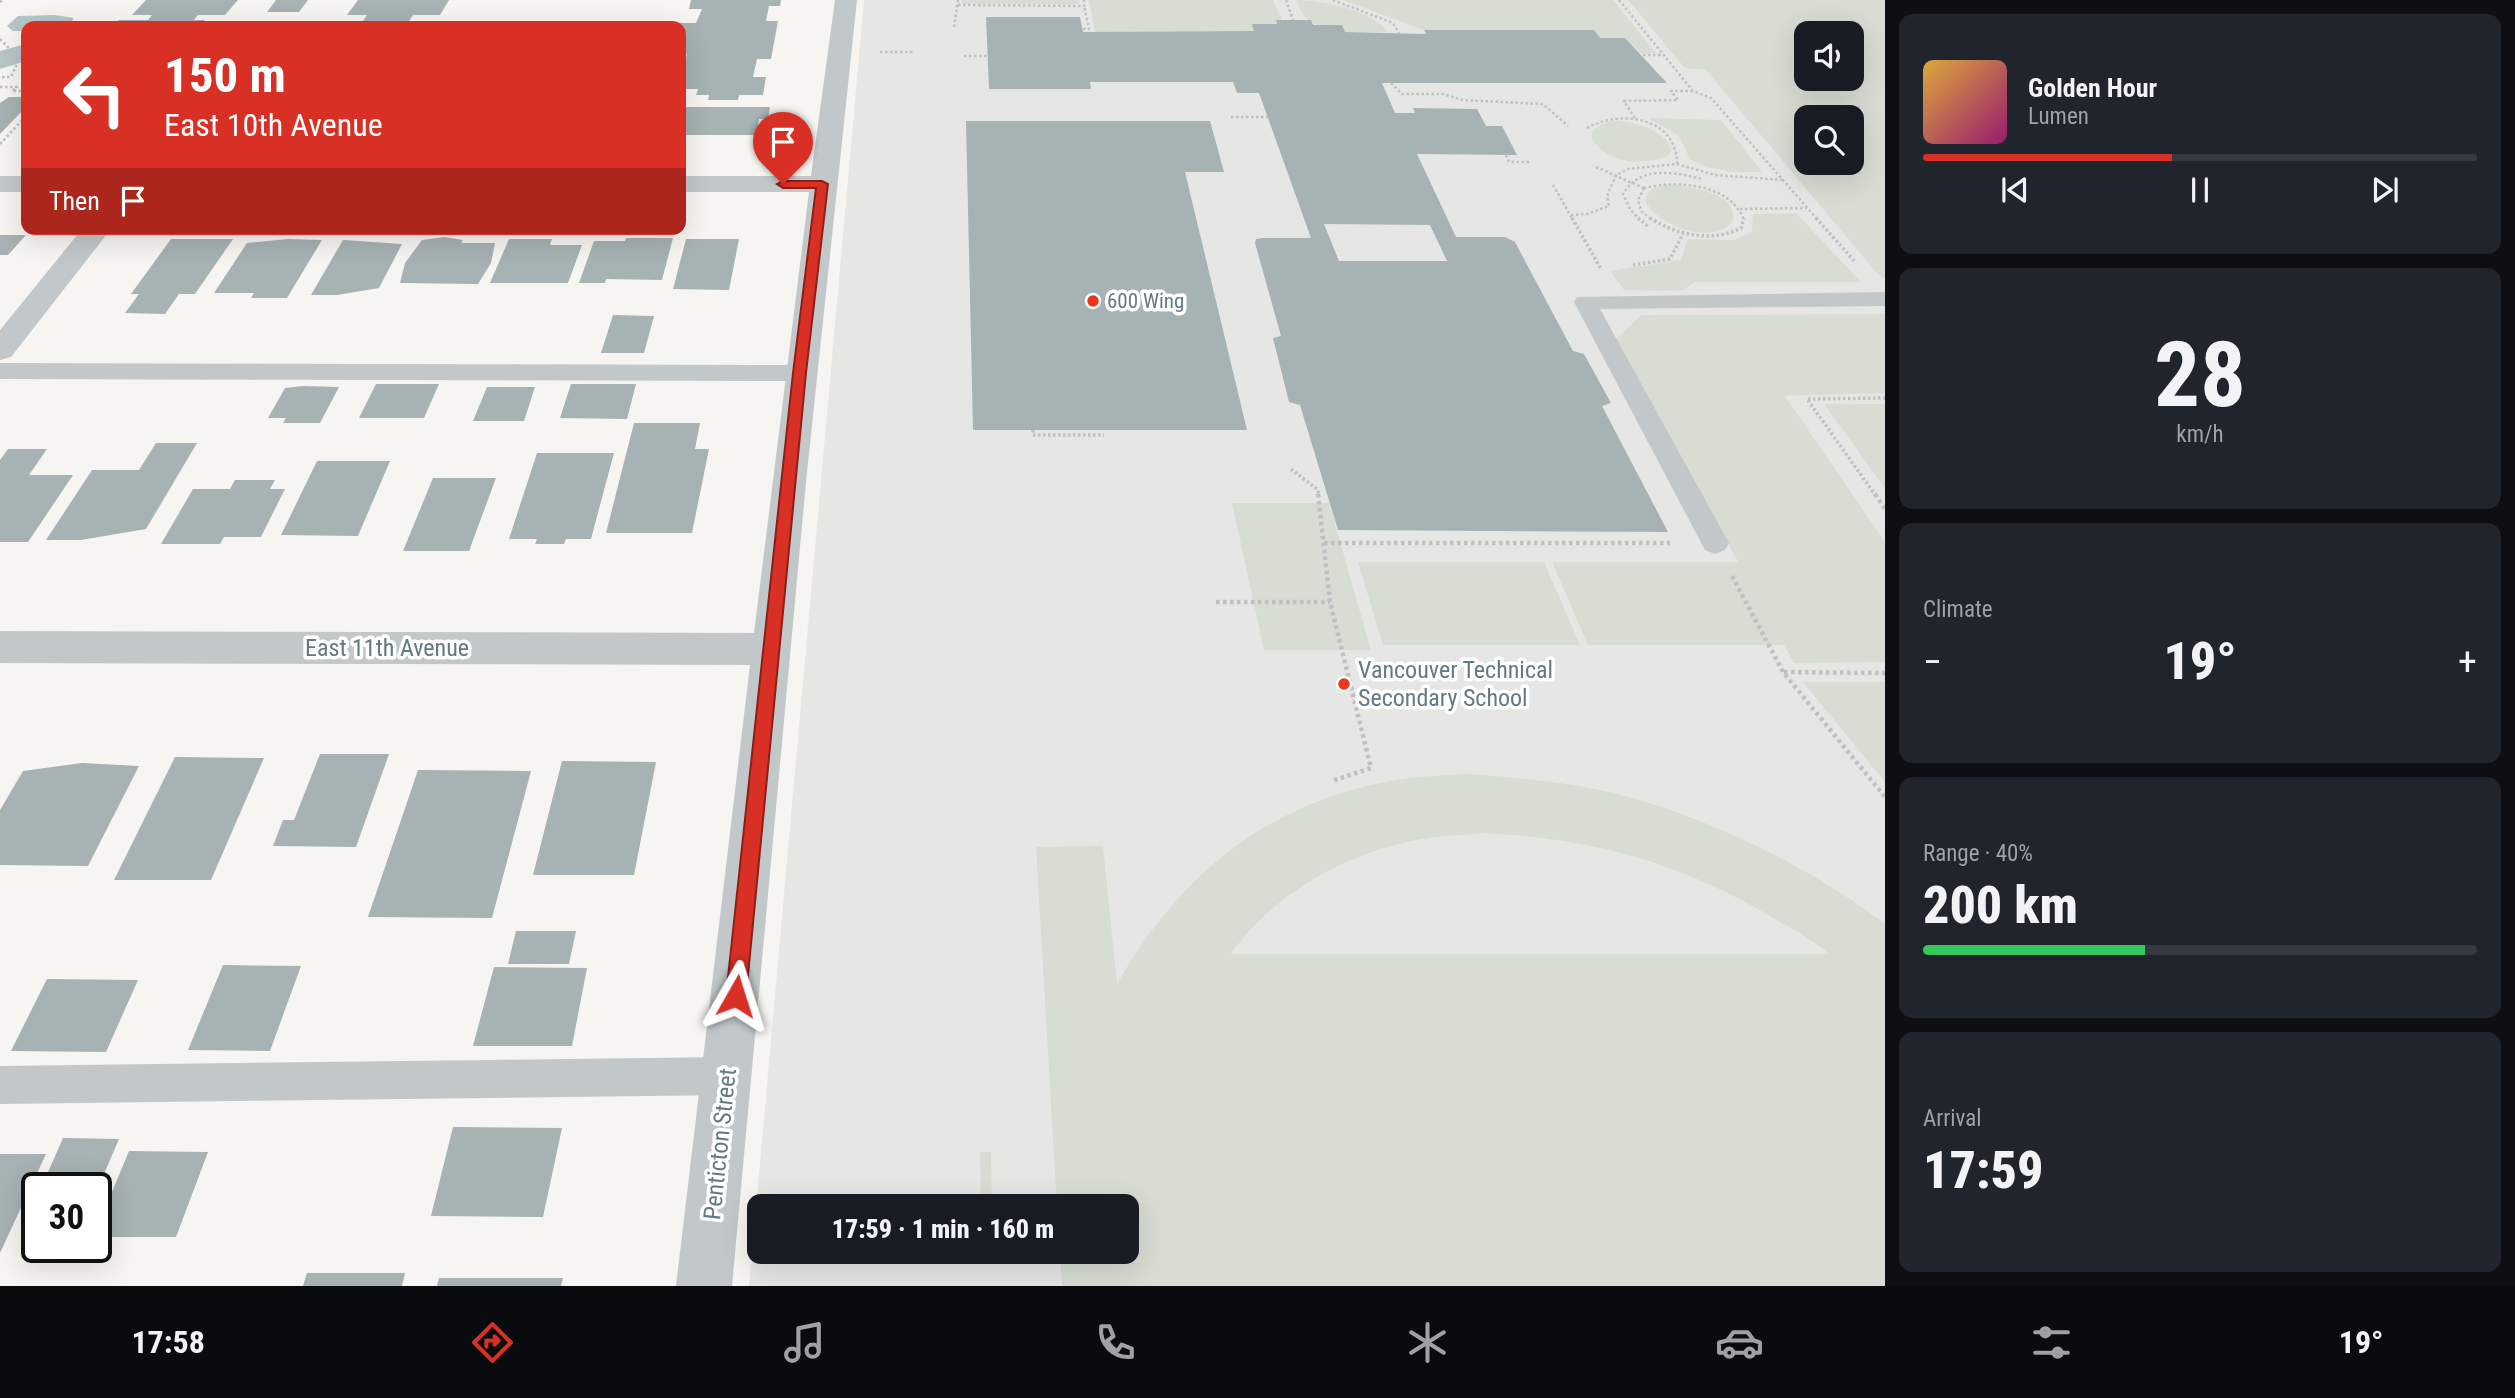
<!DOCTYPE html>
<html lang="en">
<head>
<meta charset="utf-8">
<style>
	body { margin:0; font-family:"Roboto Condensed",sans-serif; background:#20242c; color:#f1f3f6; height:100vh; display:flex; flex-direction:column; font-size:26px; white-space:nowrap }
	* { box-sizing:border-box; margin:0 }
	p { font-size:23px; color:#9ea1a6 }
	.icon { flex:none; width:38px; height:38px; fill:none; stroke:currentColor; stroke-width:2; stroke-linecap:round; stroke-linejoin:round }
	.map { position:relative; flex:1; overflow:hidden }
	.side { display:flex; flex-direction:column; gap:14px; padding:14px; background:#0d0f14; width:630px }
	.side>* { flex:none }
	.banner { position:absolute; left:21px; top:21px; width:665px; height:214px; border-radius:14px; box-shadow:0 7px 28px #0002; background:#d93025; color:#fff; overflow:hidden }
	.tools { position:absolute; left:1794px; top:21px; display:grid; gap:14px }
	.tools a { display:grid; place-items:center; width:70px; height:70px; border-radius:14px; background:#171b24; box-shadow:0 7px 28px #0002; font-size:35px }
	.speed { position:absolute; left:21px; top:1172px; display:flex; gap:14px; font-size:35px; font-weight:700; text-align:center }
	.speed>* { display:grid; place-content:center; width:91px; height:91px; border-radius:50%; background:#171b24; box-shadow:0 7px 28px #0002; line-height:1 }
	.speed .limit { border:4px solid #111; border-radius:10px; background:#fff; color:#111 }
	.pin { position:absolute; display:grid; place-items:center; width:60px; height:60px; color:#fff; margin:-72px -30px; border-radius:50% 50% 50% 0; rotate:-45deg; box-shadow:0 0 7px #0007 }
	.pin .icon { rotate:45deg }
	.me { position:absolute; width:77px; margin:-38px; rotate:6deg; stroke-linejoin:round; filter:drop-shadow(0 0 5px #0008) }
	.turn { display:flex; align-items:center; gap:24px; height:147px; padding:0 28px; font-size:32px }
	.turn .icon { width:91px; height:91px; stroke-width:2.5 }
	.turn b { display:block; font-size:49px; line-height:60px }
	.then { display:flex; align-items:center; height:66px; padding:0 28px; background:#0003; gap:14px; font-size:26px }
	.big { font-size:52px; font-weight:800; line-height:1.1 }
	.side .card { flex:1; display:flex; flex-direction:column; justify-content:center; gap:10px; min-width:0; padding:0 24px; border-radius:14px; background:#20242c }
	.side .dial { align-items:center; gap:0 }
	.dial b { font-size:91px; line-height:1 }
	.song { display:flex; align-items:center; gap:21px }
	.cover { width:84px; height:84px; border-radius:10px; background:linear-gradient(135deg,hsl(40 70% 55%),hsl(320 70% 35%)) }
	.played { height:7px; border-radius:4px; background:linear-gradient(90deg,#d93025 45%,#363941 45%) }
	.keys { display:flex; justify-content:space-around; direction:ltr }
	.heat { display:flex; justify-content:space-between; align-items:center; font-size:38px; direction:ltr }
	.charge { height:10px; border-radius:5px; background:linear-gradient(90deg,#34c759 40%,#363941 0) }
	.trip { position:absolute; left:747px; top:1194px; width:392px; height:70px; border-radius:14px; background:#171b24; box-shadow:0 7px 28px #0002; font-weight:800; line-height:70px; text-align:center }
	.tab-bar { display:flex; height:112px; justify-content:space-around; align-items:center; background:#090b0e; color:#9ea1a6 }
	.tab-bar .icon { width:49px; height:49px }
	.tab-bar .on { color:#d93025 }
	.tab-bar b { font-size:32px; color:#f1f3f6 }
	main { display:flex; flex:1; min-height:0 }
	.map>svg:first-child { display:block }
	.built { fill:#e6e7e5; fill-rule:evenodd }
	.green { fill:#d7ddd2; fill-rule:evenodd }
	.water { fill:#b7c6c8 }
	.building { fill:#a7b2b5; fill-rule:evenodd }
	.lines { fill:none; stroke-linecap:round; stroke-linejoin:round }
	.path-far2 { stroke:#bec0c2; stroke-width:2.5; stroke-dasharray:2.5 2.5; stroke-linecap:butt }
	.path-far1 { stroke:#bec0c2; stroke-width:3.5; stroke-dasharray:2.5 2.5; stroke-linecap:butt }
	.path { stroke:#bec0c2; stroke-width:4.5; stroke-dasharray:3.5 3.5; stroke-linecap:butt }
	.service { fill:#c2c7c9; fill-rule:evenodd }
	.minor { fill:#c2c7c9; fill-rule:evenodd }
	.route { fill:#d93025; stroke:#8d1f18; stroke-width:2 }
	.poi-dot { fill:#ec361b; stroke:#fff; stroke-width:2.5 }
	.labels { text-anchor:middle; stroke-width:7; stroke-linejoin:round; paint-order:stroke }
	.far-poi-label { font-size:21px; fill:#637984; stroke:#fff; text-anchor:start }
	.street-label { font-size:24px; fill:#637984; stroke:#fff }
	.poi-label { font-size:24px; fill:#637984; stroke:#fff; text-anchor:start }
</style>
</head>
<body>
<main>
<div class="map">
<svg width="1885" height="1286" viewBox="0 0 1885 1286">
	<rect width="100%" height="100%" fill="#f6f5f1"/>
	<!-- built -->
	<path class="built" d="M864 0H1885V1286H749ZM1806 33H1852V79H1806ZM1806 117H1852V163H1806ZM760 1206H1127V1251H760Z"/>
	<!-- green -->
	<path class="green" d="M962 0H1078L1079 4H962Z
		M1089 0H1273L1282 20H1276L1277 24H1252L1254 31 1095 32Z
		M1296 0C1321 0 1373 10 1388 32H1345L1342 25C1312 25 1309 28 1296 0Z
		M1343 0H1613L1656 53H1640L1625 38H1600L1594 30H1424Z
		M1628 0H1885V279L1877 273 1706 70 1685 68ZM1806 33H1852V79H1806ZM1806 117H1852V163H1806Z
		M1648 118 1721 120 1762 172H1732L1707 167 1690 159 1679 136Z
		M1614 121C1634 121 1663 128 1671 149L1668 156C1642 166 1604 164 1591 136 1594 126 1604 123 1614 121Z
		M1673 185C1691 186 1740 194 1733 222 1709 245 1662 227 1646 203 1646 187 1659 186 1673 185Z
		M1796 213 1861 282H1695L1682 291 1624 290 1610 271 1681 260 1688 239 1734 240 1752 232 1753 214Z
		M1885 314V393L1785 396 1885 542V662L1794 663 1784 645H1588L1552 562H1738L1615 340 1641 315Z
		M1824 404H1885V489Z
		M1232 503H1329L1371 650H1264Z
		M1358 562H1544L1580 645H1383Z
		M1803 682H1885V782Z
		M1468 774C1511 777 1553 781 1595 789 1691 808 1808 865 1885 924V1286H1062L1060 1251H1127V1206H1057L1036 847 1103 846 1117 984C1183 869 1275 797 1409 778 1429 776 1449 775 1468 774ZM1484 833C1592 839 1676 861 1770 916 1790 928 1812 939 1829 954H1231C1275 891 1355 848 1430 838 1448 835 1466 835 1484 833Z
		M980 1152H991L992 1206H981Z"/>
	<!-- water -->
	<path class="water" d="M55 15 74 18 68 26H26V31H13L7 26 18 16Z
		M26 44V61L0 69V51Z"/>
	<!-- building -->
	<path class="building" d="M146 0H238L225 15H198L194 20H205L200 26H113L119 20H148L152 15H132Z
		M276 0H308L299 12H267Z
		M358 0H449L440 15H413L409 21H421L418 26H330L334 21H363L367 15H347Z
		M691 0H781L780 6H769L766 21H778L771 59H757L753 77H766L763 95H739L738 100H708L709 95H696L698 89H681V76L687 54H681L679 26 680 23H696L702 9H689Z
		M986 17H1080L1083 32 1254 31 1252 24H1277L1276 20H1311L1313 25H1342L1345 32 1426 34 1424 30H1594L1600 38H1625L1667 83H1382L1395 113H1415L1413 108 1477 109 1486 126H1502L1517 155 1417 154 1456 237H1505L1515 242 1573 351 1584 354 1611 403 1602 406 1668 532 1338 530 1300 405 1289 402 1273 338 1281 336 1255 243 1256 239 1263 238H1311L1259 93H1237L1233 82H1090L1091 89H989ZM1324 224 1430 225 1447 261H1339Z
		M9 97H26V107L0 134V103Z
		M681 107H770L768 119H759L756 135H681Z
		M966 121H1210L1224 172H1185L1247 430H973Z
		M0 235H26L8 255H0Z
		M444 237 463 240 461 243H495L491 263 478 284 400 283 405 263 422 240Z
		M626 238H673L662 280 606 279 605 283H579L594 241H625Z
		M171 239H233L195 294H179L165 314 125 313 139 294H131Z
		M288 239 322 240 287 298H251L254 293H214L247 243Z
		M509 239H552L550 245H582L568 283H490Z
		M686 239H739L729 290 673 289Z
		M343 240 402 244 379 288 337 295H311Z
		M613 315 654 316 644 353H601Z
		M376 384H439L424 418H359Z
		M571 384H636L627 419 560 418Z
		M303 386 339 387 320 423H283L286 418H268L285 388Z
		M487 387H535L524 421H473Z
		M634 423H700L695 449H709L692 533H606Z
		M156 443H197L146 529 81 540H46L92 470H139Z
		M8 449H47L29 475H73L28 542H0V460Z
		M537 453H614L591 539H566L564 544H535L537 539H509Z
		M317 461H390L358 536 281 535Z
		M433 478H496L469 551H403Z
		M235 480H275L270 489H285L261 537H224L220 544H161L193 489H230Z
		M320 754H389L356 847 273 846 283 820H294Z
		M175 757 264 758 211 880H114Z
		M562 761 656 762 634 875H533Z
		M82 763 139 766 88 866 0 865V810L23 771Z
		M418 770 531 771 492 918 368 917Z
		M516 931H576L569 964H508Z
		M223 965 301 966 270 1051 188 1050Z
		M494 967 587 968 572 1046H473Z
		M47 979 138 980 106 1052 11 1051Z
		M453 1127 562 1128 543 1217 431 1216Z
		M63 1138 119 1139 98 1188H41Z
		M129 1151 208 1152 176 1237H96V1230Z
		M0 1154H46L0 1253Z
		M37 1197V1224H24Z
		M307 1273H405L402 1286H303Z
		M439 1278H563L561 1286H437Z"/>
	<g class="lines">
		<!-- path-far2 -->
		<path class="path-far2" d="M1286 0 1293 20
			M1333 0 1393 23 1399 33
			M1619 0 1693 91 1711 98 1818 220
			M0 2 3 0
			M958 5 1084 6V0
			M954 27 958 0
			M1083 29H1089L1084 6
			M0 39 8 47 6 58 20 57 11 77H0
			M880 52H915
			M1643 55H1662
			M964 56H987
			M1391 83 1402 94H1443L1462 100 1543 104 1568 126
			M0 87H17L12 91H26
			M1231 117H1268
			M1635 118 1624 101 1678 100 1671 91H1693
			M1587 128C1621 109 1677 117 1677 164
			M0 144 26 116
			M1506 155 1509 162H1531
			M1596 167 1644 188
			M1553 185 1573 220
			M1644 188 1638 200 1641 211 1652 220
			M1644 188C1676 180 1730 183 1744 220
			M1740 209 1807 208
			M1571 215 1587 214 1609 206 1607 196 1616 175 1628 169 1677 164 1715 175 1783 180
			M1640 220 1630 209 1623 194C1640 165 1674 172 1702 179"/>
		<!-- path-far1 -->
		<path class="path-far1" d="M1572 218 1601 269
			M1638 218 1649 227
			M1650 218C1676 235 1713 243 1741 228L1744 218
			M1816 218 1856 263
			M1633 265 1670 259 1683 234
			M1033 430V435H1104
			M1291 469 1318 490 1319 496
			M1876 496 1807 399 1885 398"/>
		<!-- path -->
		<path class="path" d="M1318 494 1330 602 1371 768 1332 781
			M1875 494 1885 509
			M1324 543H1670
			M1732 576 1783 672 1885 797
			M1216 602H1330
			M1784 672 1885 673"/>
		<!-- service -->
		<path class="service" d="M1885 292V306L1600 309 1729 543 1725 550 1715 554 1705 550 1574 302 1577 297Z
			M0 363 799 365 808 367 811 373 808 379 799 381 0 379Z
			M727 1057 741 1062 746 1076 741 1090 727 1095 0 1104V1066Z"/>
		<!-- minor -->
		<path class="minor" d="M835 0H857L806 482 732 1286H676L750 665 0 663V631L754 633 809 192H681V176H811Z
			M0 176H26V192H0Z
			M82 229H111L11 357 0 360V330Z"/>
	</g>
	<!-- route -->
	<path class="route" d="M822 181 828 184 806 373 746 996 743 1003 736 1006 729 1003 726 996 793 373 816 188H783L777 184 783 181Z"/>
	<!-- markers -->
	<g class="poi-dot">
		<circle cx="1093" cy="301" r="7"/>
		<circle cx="1344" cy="684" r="7"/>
	</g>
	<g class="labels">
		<!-- far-poi labels -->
		<g class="far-poi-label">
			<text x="1107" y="308">600 Wing</text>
		</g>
		<!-- street labels -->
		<g class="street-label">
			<text x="387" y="656">East 11th Avenue</text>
			<text transform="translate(720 1144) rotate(-84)" y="8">Penticton Street</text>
		</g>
		<!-- poi labels -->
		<g class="poi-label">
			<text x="1358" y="678">Vancouver Technical<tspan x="1358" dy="28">Secondary School</tspan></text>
		</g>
	</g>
</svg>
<div class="tools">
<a><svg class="icon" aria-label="sound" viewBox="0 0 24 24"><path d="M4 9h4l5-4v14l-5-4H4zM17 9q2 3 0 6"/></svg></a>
<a><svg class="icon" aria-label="search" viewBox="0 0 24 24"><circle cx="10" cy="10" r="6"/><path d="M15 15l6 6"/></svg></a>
</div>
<div class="speed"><div class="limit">30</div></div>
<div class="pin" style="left:783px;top:184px;background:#d93025"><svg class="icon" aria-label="arrive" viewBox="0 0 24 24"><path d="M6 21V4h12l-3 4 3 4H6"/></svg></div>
<svg class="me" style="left:736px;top:996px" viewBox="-20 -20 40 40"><path d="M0-17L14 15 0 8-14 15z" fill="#d93025" stroke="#fff" stroke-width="4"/></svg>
<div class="trip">17:59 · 1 min · 160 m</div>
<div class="banner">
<div class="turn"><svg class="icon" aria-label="left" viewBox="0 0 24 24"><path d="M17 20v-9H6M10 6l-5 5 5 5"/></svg><div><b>150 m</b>East 10th Avenue</div></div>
<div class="then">Then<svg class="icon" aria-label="arrive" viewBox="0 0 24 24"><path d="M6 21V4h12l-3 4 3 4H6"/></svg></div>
</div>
</div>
<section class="side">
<div class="card">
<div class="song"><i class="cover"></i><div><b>Golden Hour</b><p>Lumen</p></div></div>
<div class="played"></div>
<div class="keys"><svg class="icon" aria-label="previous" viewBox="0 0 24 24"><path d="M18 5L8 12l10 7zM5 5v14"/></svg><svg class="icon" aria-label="pause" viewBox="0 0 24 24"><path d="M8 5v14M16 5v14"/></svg><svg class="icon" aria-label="next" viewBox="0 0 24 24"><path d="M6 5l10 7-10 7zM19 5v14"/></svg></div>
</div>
<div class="card dial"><b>28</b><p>km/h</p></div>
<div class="card"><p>Climate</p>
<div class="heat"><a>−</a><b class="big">19°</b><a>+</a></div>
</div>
<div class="card"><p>Range · 40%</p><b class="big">200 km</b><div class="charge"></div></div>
<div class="card"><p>Arrival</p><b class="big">17:59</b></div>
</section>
</main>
<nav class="tab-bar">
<b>17:58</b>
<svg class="icon on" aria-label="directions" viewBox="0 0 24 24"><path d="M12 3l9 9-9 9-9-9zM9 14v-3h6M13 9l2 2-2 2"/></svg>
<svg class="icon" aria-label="music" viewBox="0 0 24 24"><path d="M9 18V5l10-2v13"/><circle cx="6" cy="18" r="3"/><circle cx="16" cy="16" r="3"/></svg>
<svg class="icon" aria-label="phone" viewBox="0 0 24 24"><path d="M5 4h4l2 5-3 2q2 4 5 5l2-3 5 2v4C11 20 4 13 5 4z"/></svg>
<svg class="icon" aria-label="climate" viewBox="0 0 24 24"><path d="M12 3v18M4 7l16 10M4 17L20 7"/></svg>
<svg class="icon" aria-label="car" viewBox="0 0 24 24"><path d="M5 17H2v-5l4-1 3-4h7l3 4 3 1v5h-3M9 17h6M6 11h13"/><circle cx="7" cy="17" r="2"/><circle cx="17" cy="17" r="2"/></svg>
<svg class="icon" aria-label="filters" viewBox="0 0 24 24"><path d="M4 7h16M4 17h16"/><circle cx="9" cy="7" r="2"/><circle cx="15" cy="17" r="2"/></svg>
<b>19°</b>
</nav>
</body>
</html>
